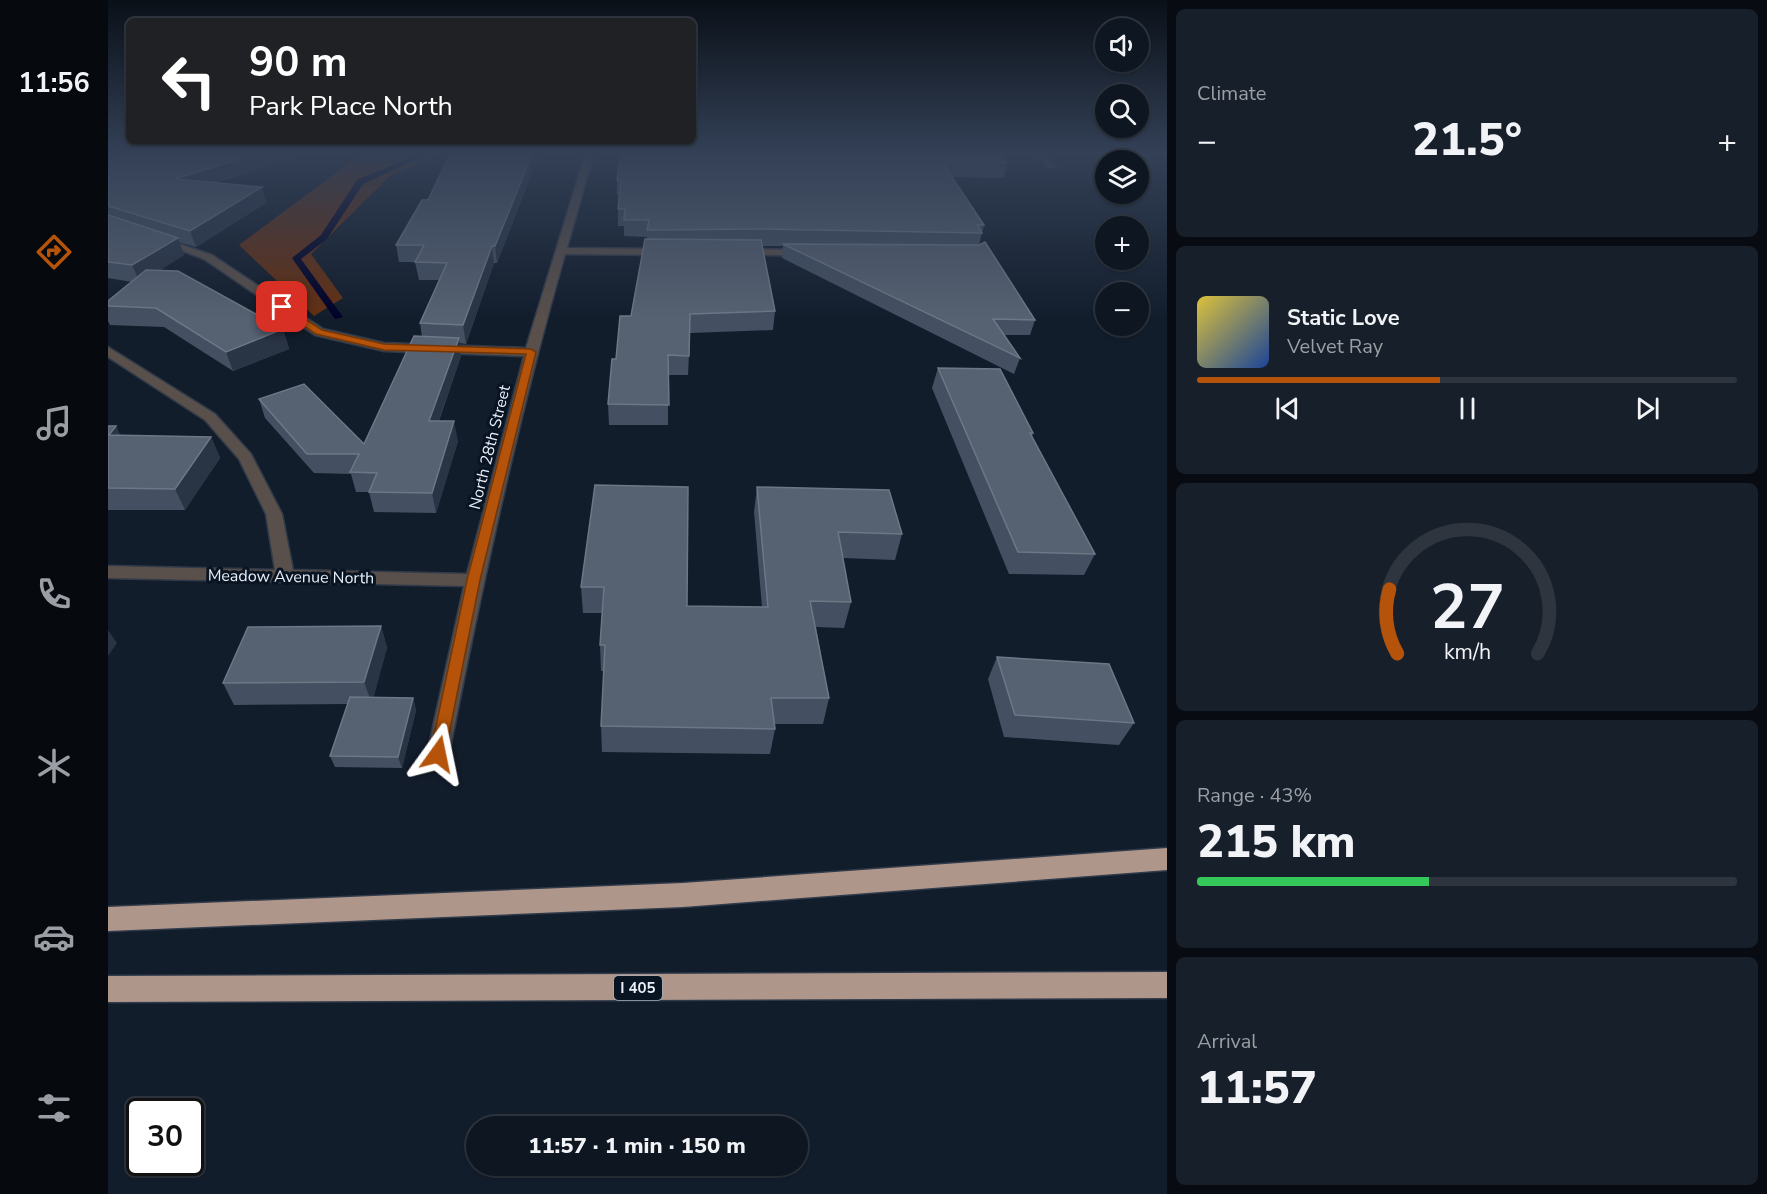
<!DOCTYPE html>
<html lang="en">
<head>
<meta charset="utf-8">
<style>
	body { margin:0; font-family:"Nunito Sans",sans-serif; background:#171f2a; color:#f1f3f6; height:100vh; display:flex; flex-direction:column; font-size:22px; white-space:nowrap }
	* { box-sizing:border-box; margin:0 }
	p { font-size:20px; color:#9b9fa5 }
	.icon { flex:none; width:33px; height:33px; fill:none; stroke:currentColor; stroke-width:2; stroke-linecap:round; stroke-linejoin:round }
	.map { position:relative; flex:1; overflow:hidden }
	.details { display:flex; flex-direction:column; gap:9px; padding:9px; background:#080c12; width:600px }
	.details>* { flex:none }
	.hud { position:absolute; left:18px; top:18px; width:570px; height:126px; border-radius:9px; box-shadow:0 2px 4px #0004,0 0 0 2px #2e353f; background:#202124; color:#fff; overflow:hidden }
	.buttons { position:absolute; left:987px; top:18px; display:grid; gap:12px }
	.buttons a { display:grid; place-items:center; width:54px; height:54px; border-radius:50%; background:#0e1621; box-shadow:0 2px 4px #0004,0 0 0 2px #2e353f; font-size:30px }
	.speed { position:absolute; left:18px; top:1098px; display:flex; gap:12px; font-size:30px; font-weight:700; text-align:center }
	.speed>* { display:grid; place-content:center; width:78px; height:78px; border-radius:50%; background:#0e1621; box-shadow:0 2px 4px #0004,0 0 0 2px #2e353f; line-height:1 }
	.speed .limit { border:3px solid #111; border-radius:9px; background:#fff; color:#111 }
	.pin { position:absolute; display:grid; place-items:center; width:51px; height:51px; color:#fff; margin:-26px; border-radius:12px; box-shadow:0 3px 9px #0006 }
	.me { position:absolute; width:66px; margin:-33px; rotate:12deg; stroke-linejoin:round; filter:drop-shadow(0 0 4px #0008) }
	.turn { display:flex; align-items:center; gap:21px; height:126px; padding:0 24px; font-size:27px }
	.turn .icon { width:78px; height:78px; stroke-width:2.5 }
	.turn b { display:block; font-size:42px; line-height:51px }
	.big { font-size:45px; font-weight:800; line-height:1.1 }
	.details .widget { flex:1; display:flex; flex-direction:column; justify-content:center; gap:9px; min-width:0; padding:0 21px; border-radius:9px; background:#171f2a }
	.details .dial { align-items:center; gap:0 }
	.dial svg { height:156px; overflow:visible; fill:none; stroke:#2e353f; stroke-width:7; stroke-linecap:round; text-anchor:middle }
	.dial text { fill:#f1f3f6; stroke:none }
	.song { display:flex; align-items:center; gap:18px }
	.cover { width:72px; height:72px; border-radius:9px; background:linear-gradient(135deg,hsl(50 70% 55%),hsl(220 70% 35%)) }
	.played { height:6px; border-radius:3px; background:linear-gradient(90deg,#b45309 45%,#2e353f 45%) }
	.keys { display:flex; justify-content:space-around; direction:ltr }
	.heat { display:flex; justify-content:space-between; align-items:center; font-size:33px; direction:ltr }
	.charge { height:9px; border-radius:4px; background:linear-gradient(90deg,#34c759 43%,#2e353f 0) }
	.trip { position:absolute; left:358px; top:1116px; width:342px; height:60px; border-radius:30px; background:#0e1621; box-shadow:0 2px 4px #0004,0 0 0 2px #2e353f; font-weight:800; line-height:60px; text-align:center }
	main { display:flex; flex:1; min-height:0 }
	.menu { display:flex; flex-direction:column; width:108px; justify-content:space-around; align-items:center; background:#06090d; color:#9b9fa5 }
	.menu .icon { width:42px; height:42px }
	.menu .selected { color:#b45309 }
	.menu b { font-size:27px; color:#f1f3f6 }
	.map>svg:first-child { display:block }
	.forest { fill:#632f13 }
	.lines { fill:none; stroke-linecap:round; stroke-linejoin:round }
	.stream { fill:#000127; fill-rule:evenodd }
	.minor-casing { stroke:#303a49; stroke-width:3 }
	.highway-casing { stroke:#303a49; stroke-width:3 }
	.minor { fill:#594f4b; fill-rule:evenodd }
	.highway { fill:#ae968b; fill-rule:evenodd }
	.wall { fill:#445061 }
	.shaded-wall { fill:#293445 }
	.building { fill:#566171; stroke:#6d7786; stroke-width:1.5 }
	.route { fill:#b45309; stroke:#753606; stroke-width:1.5 }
	.labels { text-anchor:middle; stroke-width:6; stroke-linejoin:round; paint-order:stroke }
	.shield { fill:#091422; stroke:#a5adb9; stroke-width:1.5 }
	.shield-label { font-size:15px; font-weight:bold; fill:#e8effa }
	.street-label { font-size:16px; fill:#e8effa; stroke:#091422 }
</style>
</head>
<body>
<main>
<nav class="menu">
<b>11:56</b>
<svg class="icon selected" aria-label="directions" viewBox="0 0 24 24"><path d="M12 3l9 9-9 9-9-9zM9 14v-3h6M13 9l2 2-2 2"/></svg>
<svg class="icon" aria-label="music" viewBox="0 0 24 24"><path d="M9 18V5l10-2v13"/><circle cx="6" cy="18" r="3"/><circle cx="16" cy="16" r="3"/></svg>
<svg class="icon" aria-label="phone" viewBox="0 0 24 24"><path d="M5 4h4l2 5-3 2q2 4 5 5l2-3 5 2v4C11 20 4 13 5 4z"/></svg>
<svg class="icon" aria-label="climate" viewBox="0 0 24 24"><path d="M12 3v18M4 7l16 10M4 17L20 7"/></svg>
<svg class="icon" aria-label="car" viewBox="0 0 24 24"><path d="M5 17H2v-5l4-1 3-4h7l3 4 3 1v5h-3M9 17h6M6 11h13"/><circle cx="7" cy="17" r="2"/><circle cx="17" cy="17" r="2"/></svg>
<svg class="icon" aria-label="filters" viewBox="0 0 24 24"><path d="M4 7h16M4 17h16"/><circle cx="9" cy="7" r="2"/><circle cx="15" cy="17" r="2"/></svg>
</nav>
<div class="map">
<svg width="1059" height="1194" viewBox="0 0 1059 1194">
	<rect width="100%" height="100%" fill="#121d2c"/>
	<!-- forest -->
	<path class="forest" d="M256 152H339L282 176 203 254 235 298 206 316 131 245Z"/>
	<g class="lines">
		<!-- stream -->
		<path class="stream" d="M316 152H324L255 184 219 239 193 259 235 317 227 319 184 258 213 235 249 180Z"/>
		<defs>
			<path id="minor" d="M478 152H486L459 248 558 249 563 252 558 255 457 254C410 419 374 586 341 754L338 760 330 763 322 760 319 754 356 586 0 578V566L167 570 158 514 131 459 97 420 0 357V347L107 414 143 454 174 514 185 570 359 574 416 356 276 351 207 335 96 259 45 240 54 238 104 255 215 329 276 343 418 348Z
				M926 152H934L948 166 941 168Z
				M1005 152H1059V154H1009Z
				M633 249 699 250 704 253 699 256 629 254V250Z"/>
			<path id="highway" d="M1059 848V870L575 907 0 931V907L575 883Z
				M1059 972V998L0 1002V976Z"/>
		</defs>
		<!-- minor casing -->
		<use href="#minor" class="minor-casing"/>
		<!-- highway casing -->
		<use href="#highway" class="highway-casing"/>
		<!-- minor -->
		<use href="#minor" class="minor"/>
		<!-- highway -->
		<use href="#highway" class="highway"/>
	</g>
	<!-- wall -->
	<path class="wall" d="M203 152 108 183 154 187 158 203 88 247 71 242 76 255 52 270 175 329 181 349 125 371 56 327 2 325 0 321V301L24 282 0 278V159Z
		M432 152 389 263H386L358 344 351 343 353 356 331 421 350 441 328 513 266 512 261 492H248L243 474 206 473 157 418 151 399 256 444 314 337 312 323 331 280H311L307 262H291L288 245 320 200Z
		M513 152 900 163 895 178 844 177 876 225 871 245 927 320 922 335H896L912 358 906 374 674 258 675 246H654L667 311 665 330 582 333 580 375H560V425H501L500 404 508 359 523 316 539 239V237L516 236V226H510V209L511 195H509V180Z
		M830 368 925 433 924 437 987 554 976 575 901 574 824 388Z
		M0 426H8L12 435 103 437 112 458 77 510H0Z
		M487 485 579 606 654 607 646 512 649 487 794 534 787 560 735 558 743 602 736 628 708 627 721 698 715 724H666L667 729 662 754 494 752 493 726 496 671H493L492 645 494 613H475L473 587Z
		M273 626 279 648 265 697 305 698 308 710 294 768 227 767 222 756 240 704 126 705 115 683Z
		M889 657 1026 723 1011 745 896 737 880 679Z"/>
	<!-- shaded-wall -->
	<path class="shaded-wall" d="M154 152H203L72 194 67 179Z
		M425 152H432L389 263 387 246Z
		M154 187 158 203 88 247 82 231Z
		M70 238 76 255 32 283 24 265Z
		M384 246 386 263 358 344 355 325Z
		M175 329 181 349 125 371 118 352Z
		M351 338 353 356 324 440 321 421Z
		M346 421 350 441 328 513 324 493Z
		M8 426 18 447 1 435Z
		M103 437 112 458 77 510 67 489Z
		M273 626 279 648 264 704 256 682Z
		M0 630 9 643 0 656Z
		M305 698 308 710 294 768 290 757Z"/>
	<!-- building -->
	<path class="building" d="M23 152H154L67 179 154 187 82 231 0 206V159Z
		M343 152H425L387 246H384L355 325 312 323 339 263 307 262 316 245H288L314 200H320Z
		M513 152H890L900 163 834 162 876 225H869L874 233 651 229 539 230 541 220H516L517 209H510L513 180H509Z
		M0 215 70 238 24 265 0 262Z
		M537 239 653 240 667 311 582 314 581 356 560 355 561 405 500 404 504 359H508L512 316H523Z
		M877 242 927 320 885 319 912 358 675 244 871 245Z
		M38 270 70 271 175 329 118 352 48 308 0 306V301Z
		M306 336 351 338 321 421H346L324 493 261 492 269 473 242 472 251 454H199L151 399 196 384 256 444Z
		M830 368 892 369 925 433H922L987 554 910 552Z
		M0 426H8L1 435 103 437 67 489 0 488Z
		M487 485 580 487 579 606 660 607 649 487 781 490 794 534 730 532 743 602 702 601 721 698H663L667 729 493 726 497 645H492L496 587H473Z
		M273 626 256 682 115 683 140 627Z
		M889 657 1001 664 1026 723 907 715Z
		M242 697 305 698 290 757 222 756Z"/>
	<!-- sky -->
	<linearGradient id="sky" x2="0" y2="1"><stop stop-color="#0a1018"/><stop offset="0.48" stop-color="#334056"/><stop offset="1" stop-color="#334056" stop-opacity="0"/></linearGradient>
	<rect width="1059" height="319" fill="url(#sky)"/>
	<!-- route -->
	<path class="route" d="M174 304 214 330 276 344 423 349 428 352 372 580 336 759 330 761 324 759 322 754 359 580 418 354 276 350 208 334 171 309 170 307Z"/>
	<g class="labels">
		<!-- shield labels -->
		<rect class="shield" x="506" y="976" width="48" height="24" rx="4.5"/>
		<g class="shield-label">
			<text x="530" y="993">I 405</text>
		</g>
		<!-- street labels -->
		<g class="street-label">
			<text transform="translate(381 447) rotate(-76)" y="6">North 28th Street</text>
			<text transform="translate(183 576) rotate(1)" y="6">Meadow Avenue North</text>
		</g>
	</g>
</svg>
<div class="buttons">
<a><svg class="icon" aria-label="sound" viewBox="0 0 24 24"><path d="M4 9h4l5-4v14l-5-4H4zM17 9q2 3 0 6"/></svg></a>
<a><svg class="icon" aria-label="search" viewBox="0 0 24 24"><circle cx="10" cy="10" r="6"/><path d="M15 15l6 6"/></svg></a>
<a><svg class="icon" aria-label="layers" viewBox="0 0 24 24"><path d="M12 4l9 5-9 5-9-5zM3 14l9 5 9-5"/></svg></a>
<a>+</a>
<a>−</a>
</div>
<div class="speed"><div class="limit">30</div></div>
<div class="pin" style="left:174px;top:307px;background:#d93025"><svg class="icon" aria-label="arrive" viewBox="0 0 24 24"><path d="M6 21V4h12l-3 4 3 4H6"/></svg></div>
<svg class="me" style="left:330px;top:754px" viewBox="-20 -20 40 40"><path d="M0-17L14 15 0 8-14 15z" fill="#b45309" stroke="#fff" stroke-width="4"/></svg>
<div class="trip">11:57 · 1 min · 150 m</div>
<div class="hud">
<div class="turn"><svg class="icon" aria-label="left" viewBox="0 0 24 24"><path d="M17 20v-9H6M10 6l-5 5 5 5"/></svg><div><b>90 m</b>Park Place North</div></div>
</div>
</div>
<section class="details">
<div class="widget"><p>Climate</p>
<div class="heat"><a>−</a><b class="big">21.5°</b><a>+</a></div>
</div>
<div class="widget">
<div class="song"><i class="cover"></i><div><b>Static Love</b><p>Velvet Ray</p></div></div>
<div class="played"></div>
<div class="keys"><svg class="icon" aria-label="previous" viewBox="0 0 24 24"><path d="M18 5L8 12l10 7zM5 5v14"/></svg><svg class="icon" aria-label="pause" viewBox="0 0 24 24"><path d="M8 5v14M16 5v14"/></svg><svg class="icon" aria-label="next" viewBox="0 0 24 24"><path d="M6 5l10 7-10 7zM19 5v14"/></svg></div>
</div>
<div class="widget dial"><svg viewBox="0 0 100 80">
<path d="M14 69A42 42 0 1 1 86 69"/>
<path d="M14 69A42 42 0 0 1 10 36" stroke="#b45309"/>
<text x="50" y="56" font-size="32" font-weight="700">27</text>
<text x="50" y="72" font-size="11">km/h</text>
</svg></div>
<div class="widget"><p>Range · 43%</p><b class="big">215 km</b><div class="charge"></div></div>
<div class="widget"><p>Arrival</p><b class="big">11:57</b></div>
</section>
</main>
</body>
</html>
